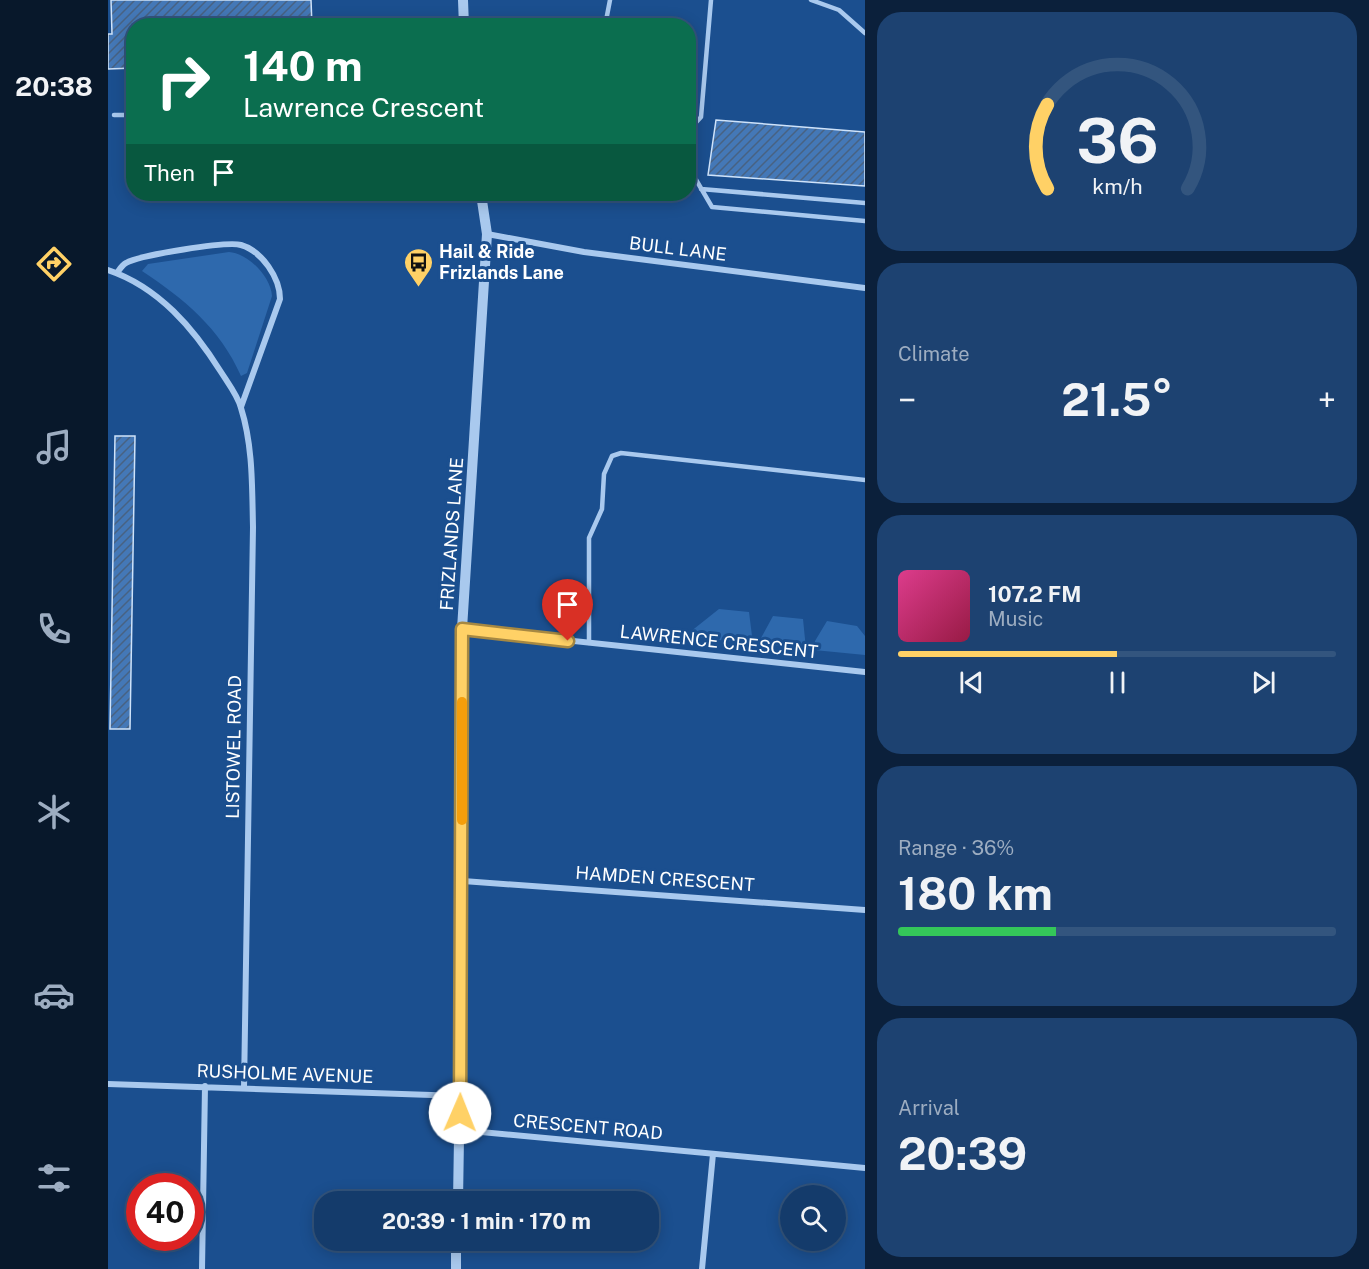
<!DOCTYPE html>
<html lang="en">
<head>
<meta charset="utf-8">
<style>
	body { margin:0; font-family:"Public Sans",sans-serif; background:#1d4271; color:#f1f3f6; height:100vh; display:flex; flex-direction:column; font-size:22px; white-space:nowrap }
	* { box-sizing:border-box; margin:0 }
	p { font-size:20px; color:#9dadc1 }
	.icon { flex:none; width:33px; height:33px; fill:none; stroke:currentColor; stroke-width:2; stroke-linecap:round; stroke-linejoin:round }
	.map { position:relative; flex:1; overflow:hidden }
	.side { display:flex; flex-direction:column; gap:12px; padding:12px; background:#0b203b; width:504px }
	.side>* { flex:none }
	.top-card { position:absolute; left:18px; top:18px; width:570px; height:183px; border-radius:24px; box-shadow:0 3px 15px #0003,0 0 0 2px #33557e; background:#0b6e4f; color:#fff; overflow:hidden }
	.tools { position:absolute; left:672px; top:1185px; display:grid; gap:12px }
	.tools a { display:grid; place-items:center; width:66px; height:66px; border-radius:50%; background:#143b6b; box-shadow:0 3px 15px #0003,0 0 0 2px #33557e; font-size:30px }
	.speed { position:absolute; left:18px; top:1173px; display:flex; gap:12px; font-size:30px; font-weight:700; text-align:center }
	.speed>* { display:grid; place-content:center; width:78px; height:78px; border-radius:50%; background:#143b6b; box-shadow:0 3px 15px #0003,0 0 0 2px #33557e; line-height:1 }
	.speed .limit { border:9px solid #d22; background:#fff; color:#111 }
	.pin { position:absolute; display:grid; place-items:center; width:51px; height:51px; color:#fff; margin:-62px -26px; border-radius:50% 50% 50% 0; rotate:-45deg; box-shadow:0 0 6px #0007 }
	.pin .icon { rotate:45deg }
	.me { position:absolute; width:66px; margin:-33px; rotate:1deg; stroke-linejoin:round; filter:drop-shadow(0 0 4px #0008) }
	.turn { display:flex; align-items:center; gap:21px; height:126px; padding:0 18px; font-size:27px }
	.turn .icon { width:78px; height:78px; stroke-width:2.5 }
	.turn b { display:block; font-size:42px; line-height:51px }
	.then { display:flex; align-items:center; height:57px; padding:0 18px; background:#0003; gap:12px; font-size:22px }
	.big { font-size:45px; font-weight:700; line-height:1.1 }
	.side .tile { flex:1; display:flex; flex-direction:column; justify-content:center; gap:9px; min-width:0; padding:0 21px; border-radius:24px; background:#1d4271 }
	.side .dial { align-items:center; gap:0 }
	.dial svg { height:156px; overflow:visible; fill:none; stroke:#33557e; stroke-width:7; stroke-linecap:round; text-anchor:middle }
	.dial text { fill:#f1f3f6; stroke:none }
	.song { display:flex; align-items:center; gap:18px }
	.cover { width:72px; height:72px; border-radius:9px; background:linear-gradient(135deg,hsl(330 70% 55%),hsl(340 70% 35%)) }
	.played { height:6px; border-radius:3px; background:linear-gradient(90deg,#ffd166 50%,#33557e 50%) }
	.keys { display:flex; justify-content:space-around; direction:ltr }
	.heat { display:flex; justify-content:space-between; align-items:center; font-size:33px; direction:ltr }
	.charge { height:9px; border-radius:4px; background:linear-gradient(90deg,#34c759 36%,#33557e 0) }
	.trip { position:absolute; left:206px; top:1191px; width:345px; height:60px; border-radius:24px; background:#143b6b; box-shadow:0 3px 15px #0003,0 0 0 2px #33557e; font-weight:700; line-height:60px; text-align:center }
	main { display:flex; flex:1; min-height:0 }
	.dock { display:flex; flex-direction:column; width:108px; justify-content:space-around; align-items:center; background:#08182b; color:#9dadc1 }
	.dock .icon { width:42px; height:42px }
	.dock .active { color:#ffd166 }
	.dock b { font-size:27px; color:#f1f3f6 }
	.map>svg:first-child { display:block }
	.grass { fill:#2e69ad }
	.building { fill:url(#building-hatch); stroke:#cfe3fa; stroke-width:1.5 }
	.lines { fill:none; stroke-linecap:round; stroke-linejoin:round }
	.service { stroke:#a9c9ee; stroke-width:4.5 }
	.minor { stroke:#a9c9ee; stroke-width:6 }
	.tertiary { stroke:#a9c9ee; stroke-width:10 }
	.route-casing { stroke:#a68842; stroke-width:15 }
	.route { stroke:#ffd166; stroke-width:10 }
	.slow { stroke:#f59e0b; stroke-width:10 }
	.labels { text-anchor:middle; stroke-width:6; stroke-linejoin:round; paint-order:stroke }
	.street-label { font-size:18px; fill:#fff; stroke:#1b4f8f }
	.poi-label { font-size:18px; font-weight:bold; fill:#fff; stroke:#1b4f8f; text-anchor:start }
</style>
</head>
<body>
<main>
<nav class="dock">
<b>20:38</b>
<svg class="icon active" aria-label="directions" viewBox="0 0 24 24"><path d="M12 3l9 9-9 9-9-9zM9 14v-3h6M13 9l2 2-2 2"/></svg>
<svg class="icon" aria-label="music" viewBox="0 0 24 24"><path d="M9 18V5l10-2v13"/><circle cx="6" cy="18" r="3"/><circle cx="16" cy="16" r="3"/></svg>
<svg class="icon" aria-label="phone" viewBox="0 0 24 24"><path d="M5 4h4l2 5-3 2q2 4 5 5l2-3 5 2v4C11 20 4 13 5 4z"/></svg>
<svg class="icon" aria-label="climate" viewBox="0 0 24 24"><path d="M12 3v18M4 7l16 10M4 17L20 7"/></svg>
<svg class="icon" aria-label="car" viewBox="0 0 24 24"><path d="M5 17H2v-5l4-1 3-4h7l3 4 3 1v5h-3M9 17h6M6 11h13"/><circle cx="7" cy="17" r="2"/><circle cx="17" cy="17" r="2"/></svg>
<svg class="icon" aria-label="filters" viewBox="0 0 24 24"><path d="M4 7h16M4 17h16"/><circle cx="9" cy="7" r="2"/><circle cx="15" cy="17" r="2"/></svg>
</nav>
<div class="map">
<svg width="757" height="1269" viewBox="0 0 757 1269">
	<defs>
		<pattern id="building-hatch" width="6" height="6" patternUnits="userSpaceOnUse" patternTransform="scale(1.5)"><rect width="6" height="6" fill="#4478b7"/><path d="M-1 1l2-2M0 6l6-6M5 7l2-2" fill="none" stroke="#486282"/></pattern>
	</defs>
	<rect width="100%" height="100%" fill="#1b4f8f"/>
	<!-- grass -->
	<path class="grass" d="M121 252C140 253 163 277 164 296L139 373 133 376C112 328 76 299 34 271L40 264Z
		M611 609 641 612 645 644 577 636Z
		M665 616 695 619 698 649 653 644V638Z
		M719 621 749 626 757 636V655L706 650 707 641Z"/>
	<!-- building -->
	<path class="building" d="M3 0H203L204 26H159L158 19 117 20V26H26V68L0 69V34H4Z
		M580 37 587 38 580 99Z
		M608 120 757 132V186L600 175Z
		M7 436H27L22 729H2Z"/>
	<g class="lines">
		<!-- service -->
		<path class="service" d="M703 0 731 10 757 33
			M497 26 502 0
			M6 115H26
			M581 130 593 117 603 0
			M582 130 587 178 604 207 757 221
			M593 189 757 203
			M481 643V538L494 509 496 474 504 456 513 453 757 480"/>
		<!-- minor -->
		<path class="minor" d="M379 234 476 252 757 288
			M0 270C51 287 86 329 113 372 120 383 130 396 133 408 145 446 144 487 145 527L136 1088
			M9 273C12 269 14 265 18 263 32 255 119 241 133 245 154 251 172 278 172 299L133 407
			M354 629 757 672
			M355 881 757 910
			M0 1084 353 1096
			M352 1130 757 1168
			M94 1269 97 1086
			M594 1269 605 1154"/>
		<!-- tertiary -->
		<path class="tertiary" d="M355 0 356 26
			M350 1202 355 881 354 629 379 234 373 194
			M348 1269V1240"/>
	</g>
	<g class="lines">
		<defs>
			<path id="route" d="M352 1113 354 629 460 641"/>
		</defs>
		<!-- route casing -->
		<use href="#route" class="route-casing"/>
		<!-- route -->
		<use href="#route" class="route"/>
		<!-- slow -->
		<path class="slow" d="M354 702V820"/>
	</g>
	<!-- icons -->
	<defs>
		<symbol id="bus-pin" viewBox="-11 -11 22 30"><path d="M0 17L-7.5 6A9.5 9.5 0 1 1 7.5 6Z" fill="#ffd166" stroke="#1b4f8f"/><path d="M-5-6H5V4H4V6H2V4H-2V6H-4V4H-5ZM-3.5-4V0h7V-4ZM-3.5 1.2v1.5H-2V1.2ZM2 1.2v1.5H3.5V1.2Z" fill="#111"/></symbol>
	</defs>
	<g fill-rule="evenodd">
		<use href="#bus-pin" x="294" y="246" width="33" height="45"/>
	</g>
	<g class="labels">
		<!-- street labels -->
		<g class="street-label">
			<text transform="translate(570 249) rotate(7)" y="6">BULL LANE</text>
			<text transform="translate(344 534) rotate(-86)" y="6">FRIZLANDS LANE</text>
			<text transform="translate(611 642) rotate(6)" y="6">LAWRENCE CRESCENT</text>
			<text transform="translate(126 747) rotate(-89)" y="6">LISTOWEL ROAD</text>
			<text transform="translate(557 879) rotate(4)" y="6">HAMDEN CRESCENT</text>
			<text transform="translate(177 1074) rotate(2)" y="6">RUSHOLME AVENUE</text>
			<text transform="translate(480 1127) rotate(5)" y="6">CRESCENT ROAD</text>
		</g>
		<!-- poi labels -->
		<g class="poi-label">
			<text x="331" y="258">Hail &amp; Ride<tspan x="331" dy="21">Frizlands Lane</tspan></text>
		</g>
	</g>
</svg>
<div class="tools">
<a><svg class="icon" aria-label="search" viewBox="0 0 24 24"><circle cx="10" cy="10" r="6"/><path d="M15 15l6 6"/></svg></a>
</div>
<div class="speed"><div class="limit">40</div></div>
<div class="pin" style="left:460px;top:641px;background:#d93025"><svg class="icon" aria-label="arrive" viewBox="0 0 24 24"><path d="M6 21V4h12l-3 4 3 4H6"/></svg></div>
<svg class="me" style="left:352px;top:1113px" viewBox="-20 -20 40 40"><circle r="19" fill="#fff"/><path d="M0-13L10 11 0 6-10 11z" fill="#ffd166"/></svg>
<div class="trip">20:39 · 1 min · 170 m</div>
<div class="top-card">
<div class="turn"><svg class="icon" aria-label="right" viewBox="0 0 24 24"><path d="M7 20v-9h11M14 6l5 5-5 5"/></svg><div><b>140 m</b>Lawrence Crescent</div></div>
<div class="then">Then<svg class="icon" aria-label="arrive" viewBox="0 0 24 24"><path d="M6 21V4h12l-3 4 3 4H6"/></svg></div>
</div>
</div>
<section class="side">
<div class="tile dial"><svg viewBox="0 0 100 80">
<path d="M14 69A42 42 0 1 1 86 69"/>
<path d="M14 69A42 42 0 0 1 14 26" stroke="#ffd166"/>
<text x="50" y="56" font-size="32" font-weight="700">36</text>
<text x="50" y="72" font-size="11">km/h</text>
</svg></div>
<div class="tile"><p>Climate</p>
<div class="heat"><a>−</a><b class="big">21.5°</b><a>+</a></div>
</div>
<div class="tile">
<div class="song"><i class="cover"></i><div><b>107.2 FM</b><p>Music</p></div></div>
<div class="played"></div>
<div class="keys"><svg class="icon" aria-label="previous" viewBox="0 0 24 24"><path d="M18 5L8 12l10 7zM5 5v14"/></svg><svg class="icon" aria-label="pause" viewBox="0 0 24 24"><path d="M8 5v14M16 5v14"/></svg><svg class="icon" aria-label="next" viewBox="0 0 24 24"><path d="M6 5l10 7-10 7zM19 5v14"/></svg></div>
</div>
<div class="tile"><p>Range · 36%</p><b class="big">180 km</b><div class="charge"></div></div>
<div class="tile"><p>Arrival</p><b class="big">20:39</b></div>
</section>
</main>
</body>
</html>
